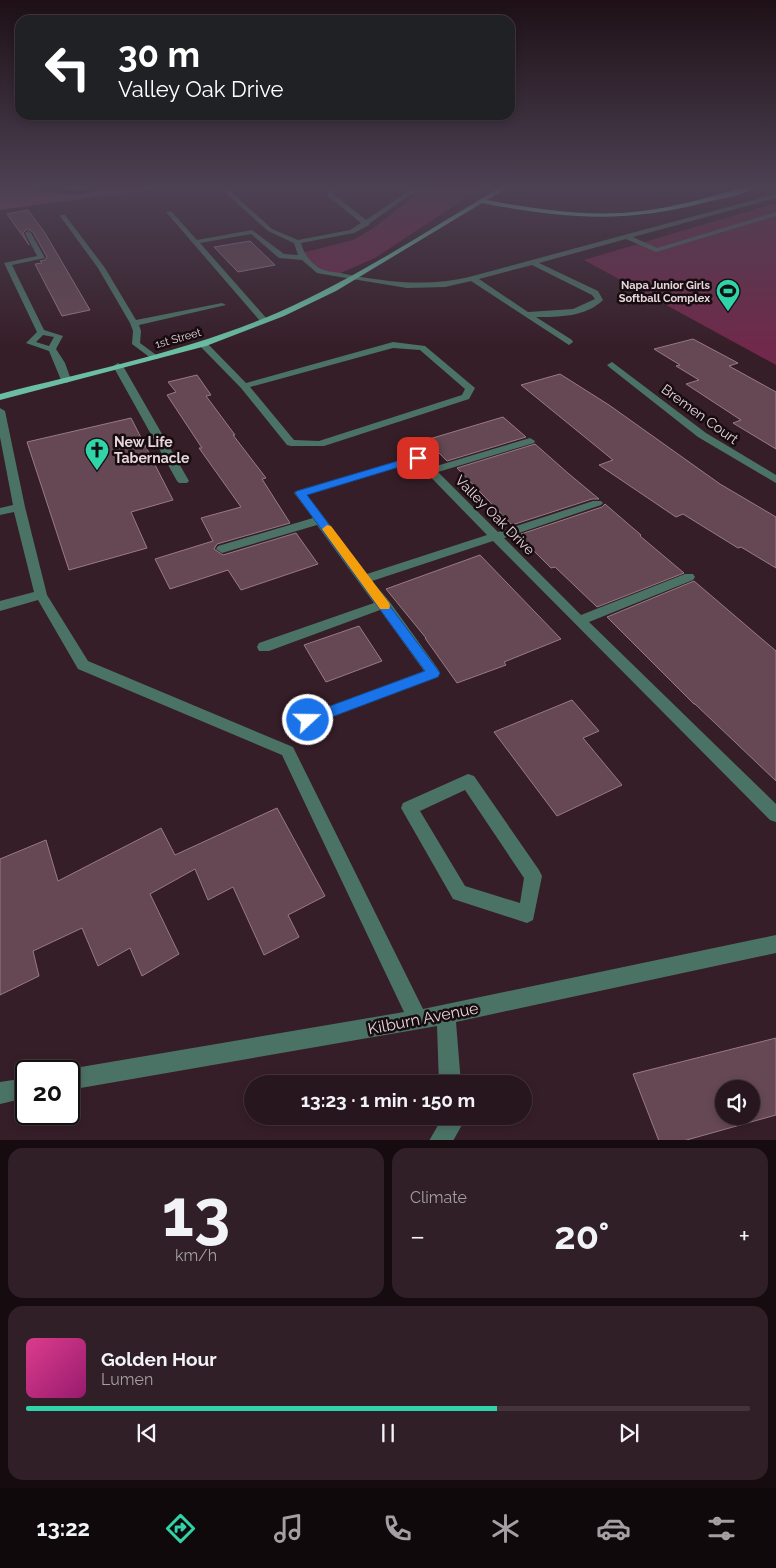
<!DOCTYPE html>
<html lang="en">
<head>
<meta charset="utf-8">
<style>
	body { margin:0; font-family:Raleway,sans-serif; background:#301f27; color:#f1f3f6; height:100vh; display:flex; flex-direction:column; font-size:19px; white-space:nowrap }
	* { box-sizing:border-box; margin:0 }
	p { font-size:16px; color:#a59fa4 }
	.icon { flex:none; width:28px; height:28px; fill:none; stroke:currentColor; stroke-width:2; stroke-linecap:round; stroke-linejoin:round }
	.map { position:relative; height:1140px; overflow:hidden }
	.details { display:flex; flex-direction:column; gap:8px; padding:8px; background:#160c10; flex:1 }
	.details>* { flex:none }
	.hud { position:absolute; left:15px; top:15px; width:500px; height:105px; border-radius:15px; box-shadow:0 2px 8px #0003,0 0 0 1px #44353c; background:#202124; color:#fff; overflow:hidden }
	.buttons { position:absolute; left:715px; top:1080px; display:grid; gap:10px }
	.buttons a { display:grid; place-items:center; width:45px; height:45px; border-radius:50%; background:#28161e; box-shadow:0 2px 8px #0003,0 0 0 1px #44353c; font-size:25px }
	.speed { position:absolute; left:15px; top:1060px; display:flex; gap:10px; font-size:25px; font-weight:700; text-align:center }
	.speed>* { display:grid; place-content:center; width:65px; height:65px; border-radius:50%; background:#28161e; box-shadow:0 2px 8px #0003,0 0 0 1px #44353c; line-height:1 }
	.speed .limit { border:2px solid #111; border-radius:8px; background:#fff; color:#111 }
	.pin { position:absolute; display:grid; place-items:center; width:42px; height:42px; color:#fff; margin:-21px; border-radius:10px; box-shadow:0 2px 8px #0006 }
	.me { position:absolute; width:55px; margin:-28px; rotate:69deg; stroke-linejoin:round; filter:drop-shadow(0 0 4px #0008) }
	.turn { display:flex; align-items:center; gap:18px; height:105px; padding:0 20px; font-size:22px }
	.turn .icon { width:65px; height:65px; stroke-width:2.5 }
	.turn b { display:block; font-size:35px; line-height:42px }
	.big { font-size:38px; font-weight:700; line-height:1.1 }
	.details .tile { flex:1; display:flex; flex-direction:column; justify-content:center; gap:8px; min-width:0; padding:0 18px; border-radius:15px; background:#301f27 }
	.details .dial { align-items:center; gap:0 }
	.dial b { font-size:65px; line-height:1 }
	.song { display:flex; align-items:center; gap:15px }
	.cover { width:60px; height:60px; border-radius:8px; background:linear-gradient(135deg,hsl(330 70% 55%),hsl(320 70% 35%)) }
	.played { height:5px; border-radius:2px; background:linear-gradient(90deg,#30d4a9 65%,#44353c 65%) }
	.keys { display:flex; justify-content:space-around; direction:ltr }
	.heat { display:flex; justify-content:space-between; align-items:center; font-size:28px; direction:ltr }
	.details .tiles { flex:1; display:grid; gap:8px; grid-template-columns:1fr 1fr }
	.tile:last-child { grid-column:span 2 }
	.trip { position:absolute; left:244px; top:1075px; width:288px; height:50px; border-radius:25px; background:#28161e; box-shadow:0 2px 8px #0003,0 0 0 1px #44353c; font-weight:700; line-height:50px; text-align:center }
	.menu { display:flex; height:80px; justify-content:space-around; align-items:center; background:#10090c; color:#a59fa4 }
	.menu .icon { width:35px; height:35px }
	.menu .on { color:#30d4a9 }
	.menu b { font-size:22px; color:#f1f3f6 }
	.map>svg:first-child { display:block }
	.green { fill:#70294a }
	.forest { fill:#8a3e60 }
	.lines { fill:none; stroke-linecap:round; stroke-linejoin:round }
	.stream { stroke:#030f0b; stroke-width:4.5 }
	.building { fill:#654853; stroke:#997a85; fill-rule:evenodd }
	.minor { fill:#4b7365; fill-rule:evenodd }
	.major { fill:#6abfa3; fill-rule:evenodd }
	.highway { fill:#74debb; fill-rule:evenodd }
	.route { fill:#1a73e8; stroke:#114b97 }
	.slow { fill:#f59e0b }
	.labels { text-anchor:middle; stroke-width:5; stroke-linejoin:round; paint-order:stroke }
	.far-poi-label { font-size:11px; font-weight:bold; fill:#e6d5db; stroke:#170c10; text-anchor:end }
	.far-street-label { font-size:11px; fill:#e6d5db; stroke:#170c10 }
	.street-label { font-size:14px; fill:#e6d5db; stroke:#170c10 }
	.poi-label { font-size:14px; font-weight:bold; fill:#e6d5db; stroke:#170c10; text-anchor:start }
	.near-street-label { font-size:16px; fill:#e6d5db; stroke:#170c10 }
</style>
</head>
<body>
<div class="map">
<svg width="776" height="1141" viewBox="0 0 776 1141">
	<rect width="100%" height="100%" fill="#361e28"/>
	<!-- green -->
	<path class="green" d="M425 188H481L375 258 338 274 313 268 302 253 353 240 372 229Z
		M776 203V365L584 260Z"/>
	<!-- forest -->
	<path class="forest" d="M0 188H159L0 210Z"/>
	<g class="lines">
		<!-- stream -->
		<path class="stream" d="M18 188 79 192 105 188"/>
	</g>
	<!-- building -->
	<path class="building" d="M28 210 45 233 90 310 62 316 35 264 42 263 40 261 45 260 47 257 33 232 27 229 23 233 29 245 7 214Z
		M250 241 275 265 238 272 214 247Z
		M693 339 738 363 729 366 776 392V449L733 423 741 420 686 384 699 380 676 366 680 365 654 349Z
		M560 374 609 405 720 484 776 517V568L741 547 738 548 683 514 676 517 599 465 613 460 521 385Z
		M197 375 211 395 206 396 235 435H233L266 478 262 479 290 523 217 544 214 549 223 555 296 533 318 564 241 590 228 570 170 589 155 559 213 541 201 518 241 507 199 448H202L167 395 176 392 168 382Z
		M503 417 526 437 447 461 426 440Z
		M131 418 173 500 131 512 147 548 69 570 27 442Z
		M535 444 569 474 599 499H592L512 525 457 468Z
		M605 504 641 535 640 536 684 573 597 607 555 567 551 568 523 540 526 539 521 534 602 507Z
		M480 555 561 639 504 662 506 665 457 683 425 638H426L386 589Z
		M694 581 776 651V781L695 704H694L607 617Z
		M359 626 382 661 326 682 304 645Z
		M572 700 599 731 583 738 622 785 557 816 494 732Z
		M277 808 325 896 288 915 299 937 264 955 233 887 208 900 195 869 150 894 179 954 142 976 130 948 98 966 82 928 33 951 39 976 0 995V859L46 840 58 881 161 828 175 855Z
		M776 1038V1115L683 1141H659L633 1074ZM724 1089H751V1116H724Z"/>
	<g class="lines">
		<!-- minor -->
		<path class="minor" d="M220 188H227L272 229 298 240 350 230 361 223 327 195 331 188H337L333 194 366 220 413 188H420L370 223 369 225 354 233 301 243C304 254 310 262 319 268 326 272 337 272 345 274 386 282 428 287 469 277L776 194V198L633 237 657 248 776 212V216L656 252 626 239 539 263 598 291 603 300C586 317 559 317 536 317L572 340 573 342 569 345 471 281 445 287 407 288 334 276 317 273 302 260 279 258 251 234 200 243 268 320 261 322 166 212 171 211 197 240 252 230 284 254 298 255 294 243 268 231ZM532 265 592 295 595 299 573 309 528 312 479 279Z
			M61 215H65L105 268 136 320 222 303 226 305 139 325 141 331 140 343 159 357 158 359H152L132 344 133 331 130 323 98 268 60 216Z
			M28 231 31 233 45 258 12 265 44 330 63 336 56 349 65 363 71 380 69 382 66 383 61 380 49 351 26 343 37 332 4 263 37 256 25 233ZM43 335 54 337 49 346 36 342Z
			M203 341 206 342 246 383 393 342 425 346 475 388 469 399 324 446H291L287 445 241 388 200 346 199 344ZM393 348 420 350 465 389 462 395 319 441 294 440 250 387Z
			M612 362 706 433 776 475V483L698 437 609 367 607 365Z
			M118 363 123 366 189 481 187 483H179L177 481 113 366Z
			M0 408 5 411 25 507 47 595 88 661 293 747 423 1009 776 935V953L456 1022 461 1084H439L437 1026 69 1090V1071H65L69 1069 404 1012 282 755 78 669 38 600 0 611V601L34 592 14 512 0 515V508L13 505 0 437Z
			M530 438 535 441 534 443 438 472 498 532 593 501H601L603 503 601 505 504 538 581 615 685 574H693L695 577 693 580 589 622 776 804V822L770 820 493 541 372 581 389 601 438 669 440 673 438 677 313 724 308 726 303 724 300 720 303 716 424 671 380 610 269 651H259L257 647 259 643 374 603 317 525 222 553 216 549 218 546 313 518 294 493 296 491 418 455 422 456 433 467ZM416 462 487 535 367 574 307 495Z
			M468 774 474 776 539 870 542 876 533 920 527 923 453 899 401 808 403 803ZM465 790 524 878 520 903 465 886 420 811Z
			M26 1078V1098L0 1104V1082Z
			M441 1116H463V1123L453 1141H429L441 1120Z"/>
		<!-- major -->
		<path class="major" d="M499 188H507L336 291 284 316 206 346 0 400V394C93 370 190 351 279 312 356 278 427 231 499 188Z"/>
		<!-- highway -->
		<path class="highway" d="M742 188H755C743 195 725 198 711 201 627 224 566 219 482 203L478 201 482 199C534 209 588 218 642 211 676 207 709 197 742 188Z"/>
	</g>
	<!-- sky -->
	<linearGradient id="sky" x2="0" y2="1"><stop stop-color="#1e1016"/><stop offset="0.54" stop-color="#4c4153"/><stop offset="1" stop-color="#4c4153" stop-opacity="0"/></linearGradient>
	<rect width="776" height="348" fill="url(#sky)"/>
	<!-- route -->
	<path class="route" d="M418 455 422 456V460L307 495 440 673 438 677 313 724 308 726 303 724 301 720 303 716 425 671 295 493 297 491Z"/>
	<!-- slow -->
	<path class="slow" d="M327 525 331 526 389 603 390 606 389 609H380L322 529Z"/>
	<!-- icons -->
	<defs>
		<symbol id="stadium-pin" viewBox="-11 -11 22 30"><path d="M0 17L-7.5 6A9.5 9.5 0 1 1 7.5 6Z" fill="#30d4a9" stroke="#170c10"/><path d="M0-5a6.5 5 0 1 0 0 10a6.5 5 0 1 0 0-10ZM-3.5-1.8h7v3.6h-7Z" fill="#111"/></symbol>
		<symbol id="church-pin" viewBox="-11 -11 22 30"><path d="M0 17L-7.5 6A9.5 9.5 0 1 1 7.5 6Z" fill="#30d4a9" stroke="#170c10"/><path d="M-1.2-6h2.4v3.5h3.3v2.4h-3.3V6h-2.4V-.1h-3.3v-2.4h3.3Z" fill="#111"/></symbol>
	</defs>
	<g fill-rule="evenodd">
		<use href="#stadium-pin" x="714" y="277" width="28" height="38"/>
		<use href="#church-pin" x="83" y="436" width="28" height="38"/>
	</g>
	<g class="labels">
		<!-- far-poi labels -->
		<g class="far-poi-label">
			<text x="710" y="289">Napa Junior Girls<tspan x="710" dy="13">Softball Complex</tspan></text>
		</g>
		<!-- far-street labels -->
		<g class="far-street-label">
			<text transform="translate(178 338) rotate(-16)" y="4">1st Street</text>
		</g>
		<!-- street labels -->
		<g class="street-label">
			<text transform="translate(700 414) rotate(36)" y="5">Bremen Court</text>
			<text transform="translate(495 515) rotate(45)" y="5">Valley Oak Drive</text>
		</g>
		<!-- poi labels -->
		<g class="poi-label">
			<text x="114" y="447">New Life<tspan x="114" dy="16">Tabernacle</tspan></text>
		</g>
		<!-- near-street labels -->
		<g class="near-street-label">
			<text transform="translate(423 1018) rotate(-11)" y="6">Kilburn Avenue</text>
		</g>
	</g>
</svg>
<div class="buttons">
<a><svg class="icon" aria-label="sound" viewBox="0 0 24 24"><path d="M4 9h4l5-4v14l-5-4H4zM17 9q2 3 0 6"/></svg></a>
</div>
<div class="speed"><div class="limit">20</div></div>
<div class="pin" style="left:418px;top:458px;background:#d93025"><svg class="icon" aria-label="arrive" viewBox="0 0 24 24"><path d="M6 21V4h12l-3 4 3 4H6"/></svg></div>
<svg class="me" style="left:308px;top:720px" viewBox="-20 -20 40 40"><circle r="17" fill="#1a73e8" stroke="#fff" stroke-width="3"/><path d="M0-11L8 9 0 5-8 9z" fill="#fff"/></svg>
<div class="trip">13:23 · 1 min · 150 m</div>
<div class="hud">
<div class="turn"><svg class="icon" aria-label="left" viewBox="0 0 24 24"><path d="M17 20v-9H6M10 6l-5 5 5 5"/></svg><div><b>30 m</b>Valley Oak Drive</div></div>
</div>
</div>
<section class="details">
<div class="tiles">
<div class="tile dial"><b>13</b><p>km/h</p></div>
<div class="tile"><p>Climate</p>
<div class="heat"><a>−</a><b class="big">20°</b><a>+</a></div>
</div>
<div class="tile">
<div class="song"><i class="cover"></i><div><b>Golden Hour</b><p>Lumen</p></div></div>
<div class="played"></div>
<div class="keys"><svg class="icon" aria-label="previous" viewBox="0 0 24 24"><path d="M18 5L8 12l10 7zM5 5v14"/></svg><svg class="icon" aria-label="pause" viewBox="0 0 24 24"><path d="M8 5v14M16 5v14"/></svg><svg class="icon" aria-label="next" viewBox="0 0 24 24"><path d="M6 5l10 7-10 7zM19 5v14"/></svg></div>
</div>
</div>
</section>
<nav class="menu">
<b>13:22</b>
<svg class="icon on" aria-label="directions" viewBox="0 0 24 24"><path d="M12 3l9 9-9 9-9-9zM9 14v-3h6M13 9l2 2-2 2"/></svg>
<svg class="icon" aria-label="music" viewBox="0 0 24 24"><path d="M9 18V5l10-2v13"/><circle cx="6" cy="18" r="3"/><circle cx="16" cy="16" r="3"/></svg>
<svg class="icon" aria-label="phone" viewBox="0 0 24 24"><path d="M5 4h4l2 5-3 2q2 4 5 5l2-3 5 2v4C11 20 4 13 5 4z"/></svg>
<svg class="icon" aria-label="climate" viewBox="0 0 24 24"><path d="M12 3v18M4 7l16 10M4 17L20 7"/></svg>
<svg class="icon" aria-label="car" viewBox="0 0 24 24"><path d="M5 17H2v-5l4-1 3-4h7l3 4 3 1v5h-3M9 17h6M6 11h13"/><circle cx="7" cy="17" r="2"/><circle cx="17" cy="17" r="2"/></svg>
<svg class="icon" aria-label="filters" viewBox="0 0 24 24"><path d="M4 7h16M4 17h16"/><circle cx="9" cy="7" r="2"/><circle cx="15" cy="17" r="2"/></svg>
</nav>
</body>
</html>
